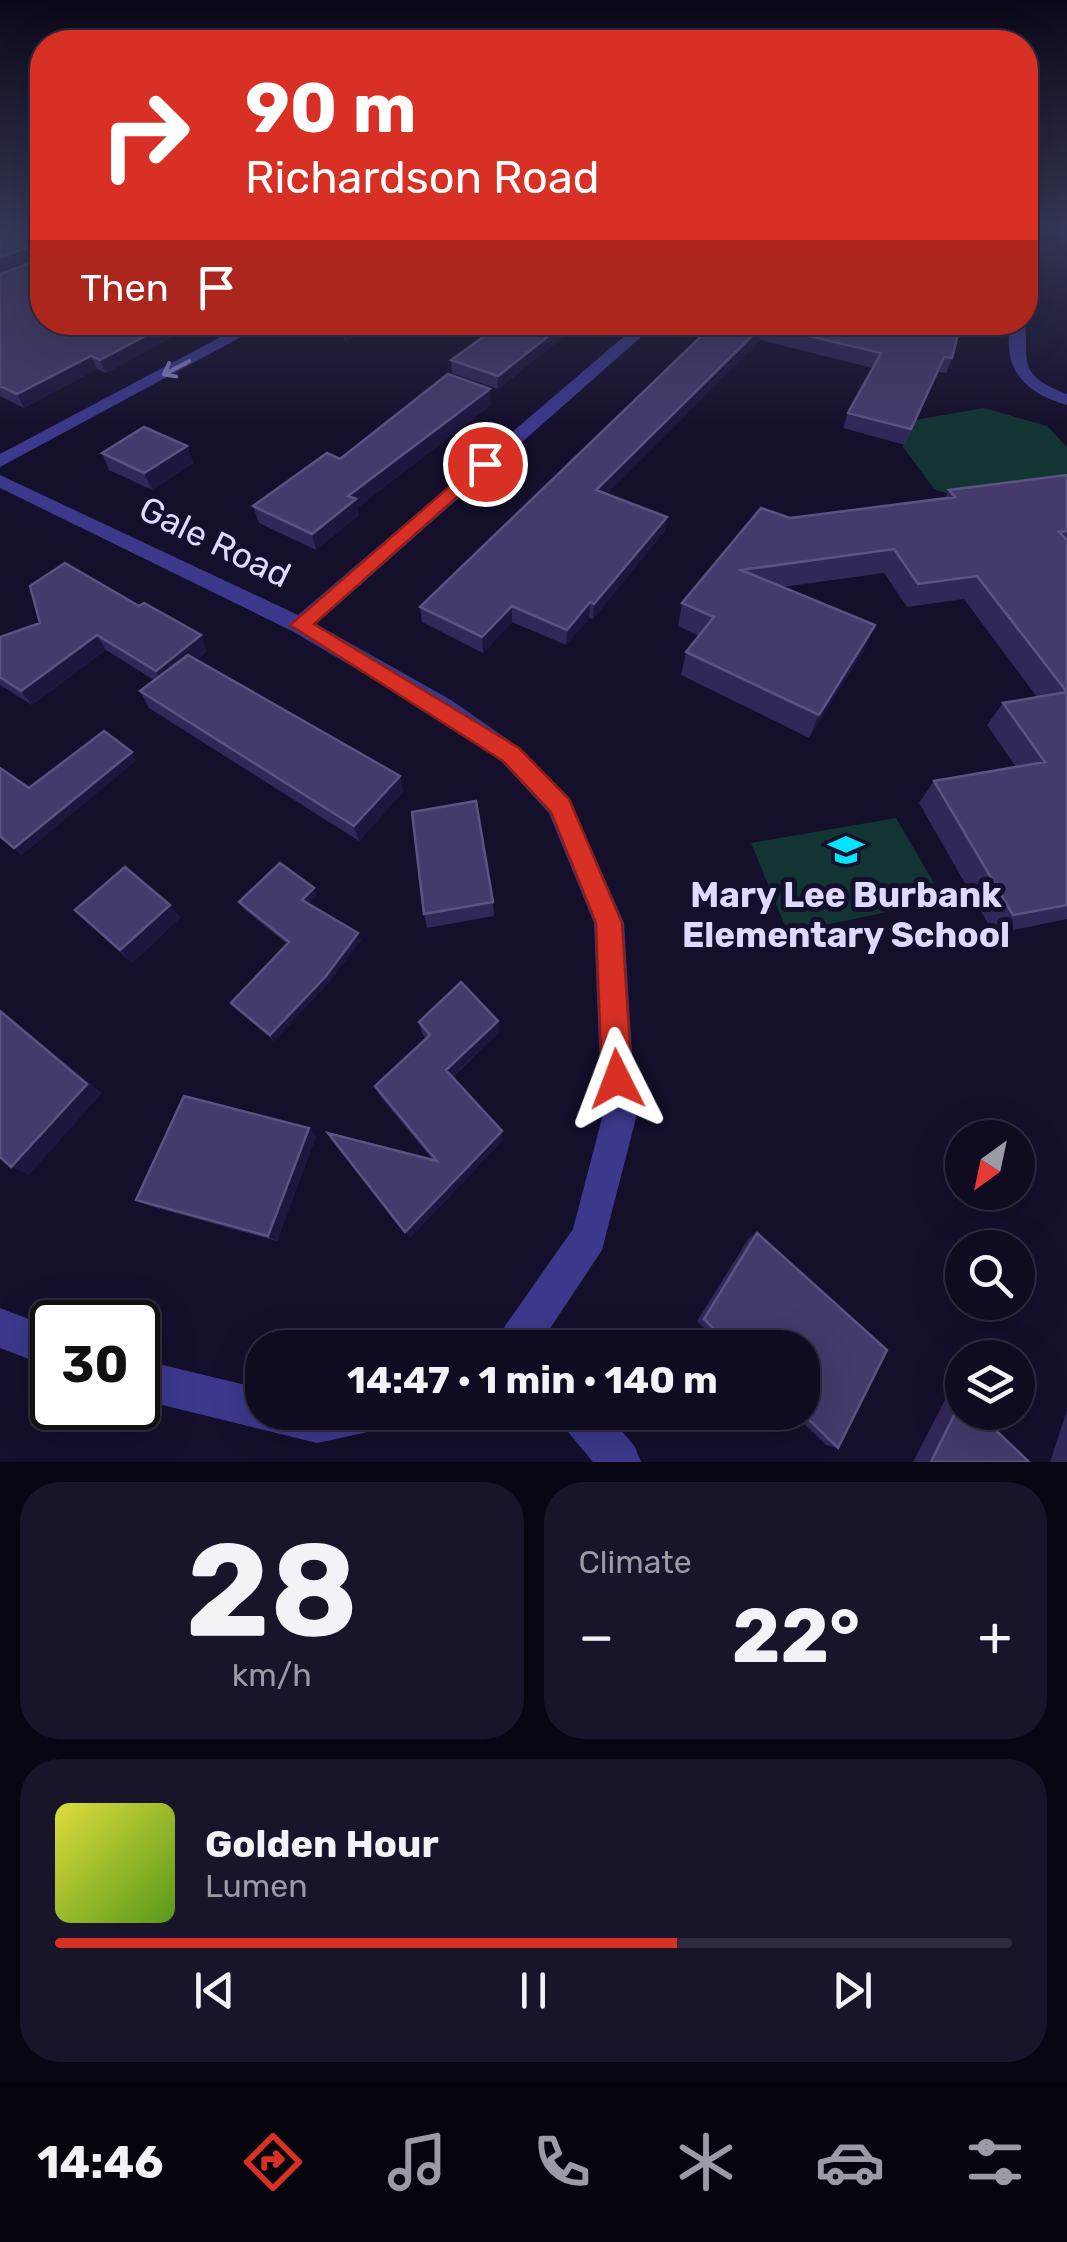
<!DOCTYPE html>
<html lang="en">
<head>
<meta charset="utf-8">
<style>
	body { margin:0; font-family:Rubik,sans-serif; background:#181429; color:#f1f3f6; height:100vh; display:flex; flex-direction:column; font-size:38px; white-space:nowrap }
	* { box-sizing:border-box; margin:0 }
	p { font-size:32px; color:#9b9ba5 }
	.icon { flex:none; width:55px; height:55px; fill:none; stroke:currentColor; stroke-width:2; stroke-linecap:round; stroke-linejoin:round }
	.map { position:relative; height:1462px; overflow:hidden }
	.drawer { display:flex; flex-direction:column; gap:20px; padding:20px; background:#080612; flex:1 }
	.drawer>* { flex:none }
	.hud { position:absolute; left:30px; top:30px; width:1008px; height:305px; border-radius:40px; box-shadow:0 10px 40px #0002,0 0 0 2px #2f2b3e; background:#d93025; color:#fff; overflow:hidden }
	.needle { width:65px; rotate:213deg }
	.buttons { position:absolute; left:945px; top:1120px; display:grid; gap:20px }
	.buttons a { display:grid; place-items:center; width:90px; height:90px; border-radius:50%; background:#0f0b20; box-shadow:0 10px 40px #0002,0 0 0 2px #2f2b3e; font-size:50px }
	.speed { position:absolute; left:30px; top:1300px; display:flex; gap:20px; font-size:50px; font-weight:700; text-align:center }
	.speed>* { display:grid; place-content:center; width:130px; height:130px; border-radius:50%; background:#0f0b20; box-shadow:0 10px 40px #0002,0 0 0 2px #2f2b3e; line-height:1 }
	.speed .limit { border:5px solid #111; border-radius:15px; background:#fff; color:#111 }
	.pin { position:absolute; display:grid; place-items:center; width:85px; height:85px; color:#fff; margin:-42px; border:5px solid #fff; border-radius:50%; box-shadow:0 2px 10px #0007 }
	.me { position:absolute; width:110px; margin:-55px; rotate:357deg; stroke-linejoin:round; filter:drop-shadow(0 0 8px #0008) }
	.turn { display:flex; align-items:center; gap:35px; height:210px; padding:0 50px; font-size:45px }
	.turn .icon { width:130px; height:130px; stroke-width:2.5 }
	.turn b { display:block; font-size:70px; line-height:85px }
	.then { display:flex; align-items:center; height:95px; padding:0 50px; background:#0003; gap:20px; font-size:38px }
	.big { font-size:75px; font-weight:700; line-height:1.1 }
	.drawer .tile { flex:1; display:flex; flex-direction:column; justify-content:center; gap:15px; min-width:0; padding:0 35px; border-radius:40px; background:#181429 }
	.drawer .dial { align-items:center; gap:0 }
	.dial b { font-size:130px; line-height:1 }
	.song { display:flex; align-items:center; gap:30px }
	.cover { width:120px; height:120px; border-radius:15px; background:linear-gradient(135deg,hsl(60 70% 55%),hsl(90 70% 35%)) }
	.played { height:10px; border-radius:5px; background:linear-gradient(90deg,#d93025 65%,#2f2b3e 65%) }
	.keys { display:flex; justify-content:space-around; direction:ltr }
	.heat { display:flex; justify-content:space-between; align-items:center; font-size:55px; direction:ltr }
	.drawer .tiles { flex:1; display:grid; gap:20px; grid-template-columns:1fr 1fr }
	.tile:last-child { grid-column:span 2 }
	.trip { position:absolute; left:245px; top:1330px; width:575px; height:100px; border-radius:40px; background:#0f0b20; box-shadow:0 10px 40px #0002,0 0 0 2px #2f2b3e; font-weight:700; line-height:100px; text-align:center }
	.menu { display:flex; height:160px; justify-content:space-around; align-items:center; background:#06040d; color:#9b9ba5 }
	.menu .icon { width:70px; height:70px }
	.menu .selected { color:#d93025 }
	.menu b { font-size:45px; color:#f1f3f6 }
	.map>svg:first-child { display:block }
	.green { fill:#123534 }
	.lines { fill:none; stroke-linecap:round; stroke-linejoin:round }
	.street { fill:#3c388c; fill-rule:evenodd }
	.wall { fill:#322759 }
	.shaded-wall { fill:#1e163f }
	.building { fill:#443a6b; stroke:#5c5382; stroke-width:2.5 }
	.oneway { stroke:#8580c0 }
	.route { fill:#d93025; stroke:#8d1f18; stroke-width:2.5 }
	.labels { text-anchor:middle; stroke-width:10; stroke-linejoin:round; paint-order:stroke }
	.street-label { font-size:35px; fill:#ded9ff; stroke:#140f2b }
	.poi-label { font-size:35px; font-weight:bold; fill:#ded9ff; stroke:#140f2b }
</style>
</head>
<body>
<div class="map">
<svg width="1067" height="1462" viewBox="0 0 1067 1462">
	<rect width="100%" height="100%" fill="#140f2b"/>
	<!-- green -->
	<path class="green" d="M984 408 1047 426 1067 447V485L958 497 934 489 903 447 915 420Z
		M896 818 944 900 788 933 751 843Z"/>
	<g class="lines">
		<!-- street -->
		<path class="street" d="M1029 227H1042L1032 294 1025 298Z
			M1025 320C1029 362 1016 375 1067 394V405C1024 393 1001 368 1011 322Z
			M249 322H269L0 467V454Z
			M641 322H658L316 624 451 700 520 748 569 798 624 923 636 1118 602 1250 537 1348H502L499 1340 505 1326 573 1229 602 1118 594 923 549 813 502 762 433 714 292 631 0 488V475L298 615Z
			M0 1308 52 1328V1368L0 1348Z
			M138 1359 262 1389V1412H396L391 1427 317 1443 138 1399Z
			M559 1412H606L635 1447 641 1462H593L564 1427Z"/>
	</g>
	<!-- wall -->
	<path class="wall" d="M0 227 199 322 106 373 97 369 24 408 0 396V274L38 260 39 257 0 273Z
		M335 322H378L346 342Z
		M504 322H582L498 389 452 373 451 360Z
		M716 322H961L952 358 946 373 938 372 905 445 843 428 848 413 873 368 760 340 607 494 667 517 664 532 593 619 589 618 566 645 512 622 483 653 422 622 420 607Z
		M491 405 357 508 359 515 316 550 259 523 253 506 340 459Z
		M187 446 193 463 152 490 109 470 102 453Z
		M1067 475V919L994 934 919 803 934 781 1016 767 987 725 1003 703 1037 697 964 599 907 607 884 573 782 587 875 625 865 648 809 738 681 675 686 652 699 636 678 626 682 603 790 518 945 498 949 490Z
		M40 623 207 651 196 660 400 776 403 792 359 841 149 708 140 691 154 680 106 650 32 705 0 685V637Z
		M317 895 308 904 361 940 329 982 274 1041 236 1009 231 1003 287 944 244 909 239 902Z
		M493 902 494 916 427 928 424 914Z
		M170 905 180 918 132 963 75 910Z
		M419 1022 499 1032 453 1077 503 1140 410 1238 433 1160 380 1096 375 1086 426 1038 422 1033Z
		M309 1128 316 1136 277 1241 150 1206 136 1200Z
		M757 1233 887 1350 838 1448 826 1445 792 1412H802V1348H724L697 1321 749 1238Z
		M946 1398 962 1399 1029 1462H913Z
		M1067 1410V1462H1050Z"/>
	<!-- shaded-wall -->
	<path class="shaded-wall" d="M35 244 41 256 0 273V258Z
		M171 322H199L106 373 100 360Z
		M355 322H378L346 342 344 330Z
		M566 322H582L498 389V376Z
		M763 325 760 340 595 506 596 490Z
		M91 356 97 369 24 408 17 394Z
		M490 389 491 405 357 508 359 515 316 550 312 534 348 496Z
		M187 446 193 463 152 490 144 473Z
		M667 517 664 532 593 619 594 604Z
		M590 602 589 618 566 645 567 630Z
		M512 606V622L483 653 482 637Z
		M875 625 865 648 809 738 819 715Z
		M97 635 106 650 32 705 21 691Z
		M201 635 207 651 164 686 156 671Z
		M132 752 137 760 21 856 14 848Z
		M400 776 403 792 359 841 354 826Z
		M314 888 317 895 305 907 302 900Z
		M170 905 180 918 132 963 120 950Z
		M358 933 361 940 329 982 274 1041 270 1035Z
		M0 1011 17 1023 102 1093 29 1175 11 1167Z
		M498 1021 499 1032 449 1080 446 1070Z
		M309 1128 316 1136 277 1241 268 1236Z
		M502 1131 503 1140 410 1238 405 1232Z"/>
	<!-- building -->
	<path class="building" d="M0 227H42V322H171L100 360 91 356 17 394 0 386V274L38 260 40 248 35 244 0 258Z
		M339 322H355L344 330Z
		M504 322H566L498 376 451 360Z
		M716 322H961L952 358 944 357 911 429 848 413 881 353 763 325 596 490 667 517 594 604 590 602 567 630 512 606 482 637 420 607Z
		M448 374 490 389 348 496 356 499 312 534 253 506 327 453 340 459Z
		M144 427 187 446 144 473 102 453Z
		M1067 475V531L1059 532 1067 540V692L977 576 918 584 894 549 741 570 875 625 819 715 686 652 714 617 682 603 761 508 790 518 955 497 949 490Z
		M65 563 139 606 144 603 201 635 156 671 97 635 21 691 0 677V637L40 623 30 586Z
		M188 655 400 776 354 826 140 691Z
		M1067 692V905L1013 915 934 781 1045 762 1003 703Z
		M104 731 132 752 14 848 0 836V768L29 788Z
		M476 801 493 902 424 914 412 812Z
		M280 863 314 888 302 900 358 933 326 976 270 1035 231 1003 289 942 239 902Z
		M125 867 170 905 120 950 75 910Z
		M461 982 498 1021 446 1070 502 1131 405 1232 328 1133 437 1161 375 1086 430 1035 419 1022Z
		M0 1011 87 1084 11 1167 0 1157Z
		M184 1096 309 1128 268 1236 136 1200Z
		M757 1233 887 1350 838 1448 801 1412H802V1348H733L704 1319Z
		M962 1399V1412H977L1029 1462H931Z"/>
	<!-- one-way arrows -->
	<defs><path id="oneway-shaft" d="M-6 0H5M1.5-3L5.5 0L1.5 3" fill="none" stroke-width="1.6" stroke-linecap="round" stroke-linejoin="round" transform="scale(2.5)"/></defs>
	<use class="oneway" href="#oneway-shaft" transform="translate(176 368) rotate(152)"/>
	<!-- sky -->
	<linearGradient id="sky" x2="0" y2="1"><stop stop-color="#0b0818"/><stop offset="0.53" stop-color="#343755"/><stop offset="1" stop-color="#343755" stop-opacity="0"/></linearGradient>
	<rect width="1067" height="431" fill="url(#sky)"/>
	<!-- route -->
	<path class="route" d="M479 461 494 464 314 624 519 748 569 799 622 923 632 1079 628 1090 617 1094 606 1090 602 1079 596 923 551 812 503 761 290 625Z"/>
	<!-- icons -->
	<defs>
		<symbol id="school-bare" viewBox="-9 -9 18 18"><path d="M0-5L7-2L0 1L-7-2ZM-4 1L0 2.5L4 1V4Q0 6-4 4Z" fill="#05e3ff" stroke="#140f2b" stroke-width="2.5" paint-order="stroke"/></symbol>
	</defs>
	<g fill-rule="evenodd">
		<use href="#school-bare" x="821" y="825" width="50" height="50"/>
	</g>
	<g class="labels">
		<!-- street labels -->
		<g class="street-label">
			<text transform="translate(215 542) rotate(26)" y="12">Gale Road</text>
		</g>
		<!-- poi labels -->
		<g class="poi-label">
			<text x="846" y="907">Mary Lee Burbank<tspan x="846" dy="40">Elementary School</tspan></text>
		</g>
	</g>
</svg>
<div class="buttons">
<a><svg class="needle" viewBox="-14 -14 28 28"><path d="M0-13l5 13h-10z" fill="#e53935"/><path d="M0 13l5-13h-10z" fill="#9b9ba5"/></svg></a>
<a><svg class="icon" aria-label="search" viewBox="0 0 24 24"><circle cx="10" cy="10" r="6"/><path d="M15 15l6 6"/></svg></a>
<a><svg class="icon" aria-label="layers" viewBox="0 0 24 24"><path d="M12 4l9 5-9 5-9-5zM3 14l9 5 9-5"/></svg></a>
</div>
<div class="speed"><div class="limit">30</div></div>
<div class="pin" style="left:485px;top:464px;background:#d93025"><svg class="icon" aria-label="arrive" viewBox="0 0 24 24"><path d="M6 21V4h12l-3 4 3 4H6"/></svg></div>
<svg class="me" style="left:617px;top:1079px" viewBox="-20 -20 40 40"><path d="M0-17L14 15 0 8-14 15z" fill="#d93025" stroke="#fff" stroke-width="4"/></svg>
<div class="trip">14:47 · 1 min · 140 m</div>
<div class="hud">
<div class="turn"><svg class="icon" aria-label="right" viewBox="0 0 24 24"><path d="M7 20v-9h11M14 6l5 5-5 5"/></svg><div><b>90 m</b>Richardson Road</div></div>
<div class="then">Then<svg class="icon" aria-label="arrive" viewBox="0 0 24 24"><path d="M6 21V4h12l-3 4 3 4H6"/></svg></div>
</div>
</div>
<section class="drawer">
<div class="tiles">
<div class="tile dial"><b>28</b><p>km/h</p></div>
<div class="tile"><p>Climate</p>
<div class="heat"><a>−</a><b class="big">22°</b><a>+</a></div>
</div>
<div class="tile">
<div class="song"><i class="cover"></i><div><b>Golden Hour</b><p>Lumen</p></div></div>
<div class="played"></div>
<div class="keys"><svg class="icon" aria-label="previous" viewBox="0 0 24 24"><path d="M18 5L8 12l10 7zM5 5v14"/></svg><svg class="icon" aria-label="pause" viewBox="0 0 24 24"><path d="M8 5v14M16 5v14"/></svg><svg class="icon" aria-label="next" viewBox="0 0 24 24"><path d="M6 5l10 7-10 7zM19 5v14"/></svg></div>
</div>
</div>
</section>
<nav class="menu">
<b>14:46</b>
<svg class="icon selected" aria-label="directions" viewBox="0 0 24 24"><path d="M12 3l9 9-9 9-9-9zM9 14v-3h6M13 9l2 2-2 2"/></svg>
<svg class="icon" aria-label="music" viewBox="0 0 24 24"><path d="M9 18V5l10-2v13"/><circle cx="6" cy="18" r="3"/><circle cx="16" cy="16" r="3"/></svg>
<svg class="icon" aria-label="phone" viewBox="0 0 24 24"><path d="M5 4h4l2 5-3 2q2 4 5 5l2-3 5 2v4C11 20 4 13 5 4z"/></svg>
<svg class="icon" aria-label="climate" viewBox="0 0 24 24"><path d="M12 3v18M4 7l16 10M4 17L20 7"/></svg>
<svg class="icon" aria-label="car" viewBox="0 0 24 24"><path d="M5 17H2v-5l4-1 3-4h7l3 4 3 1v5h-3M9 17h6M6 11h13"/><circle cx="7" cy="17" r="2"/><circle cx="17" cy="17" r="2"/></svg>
<svg class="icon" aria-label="filters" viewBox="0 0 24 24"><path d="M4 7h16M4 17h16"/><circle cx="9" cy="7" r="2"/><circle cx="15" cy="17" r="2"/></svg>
</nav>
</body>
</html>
